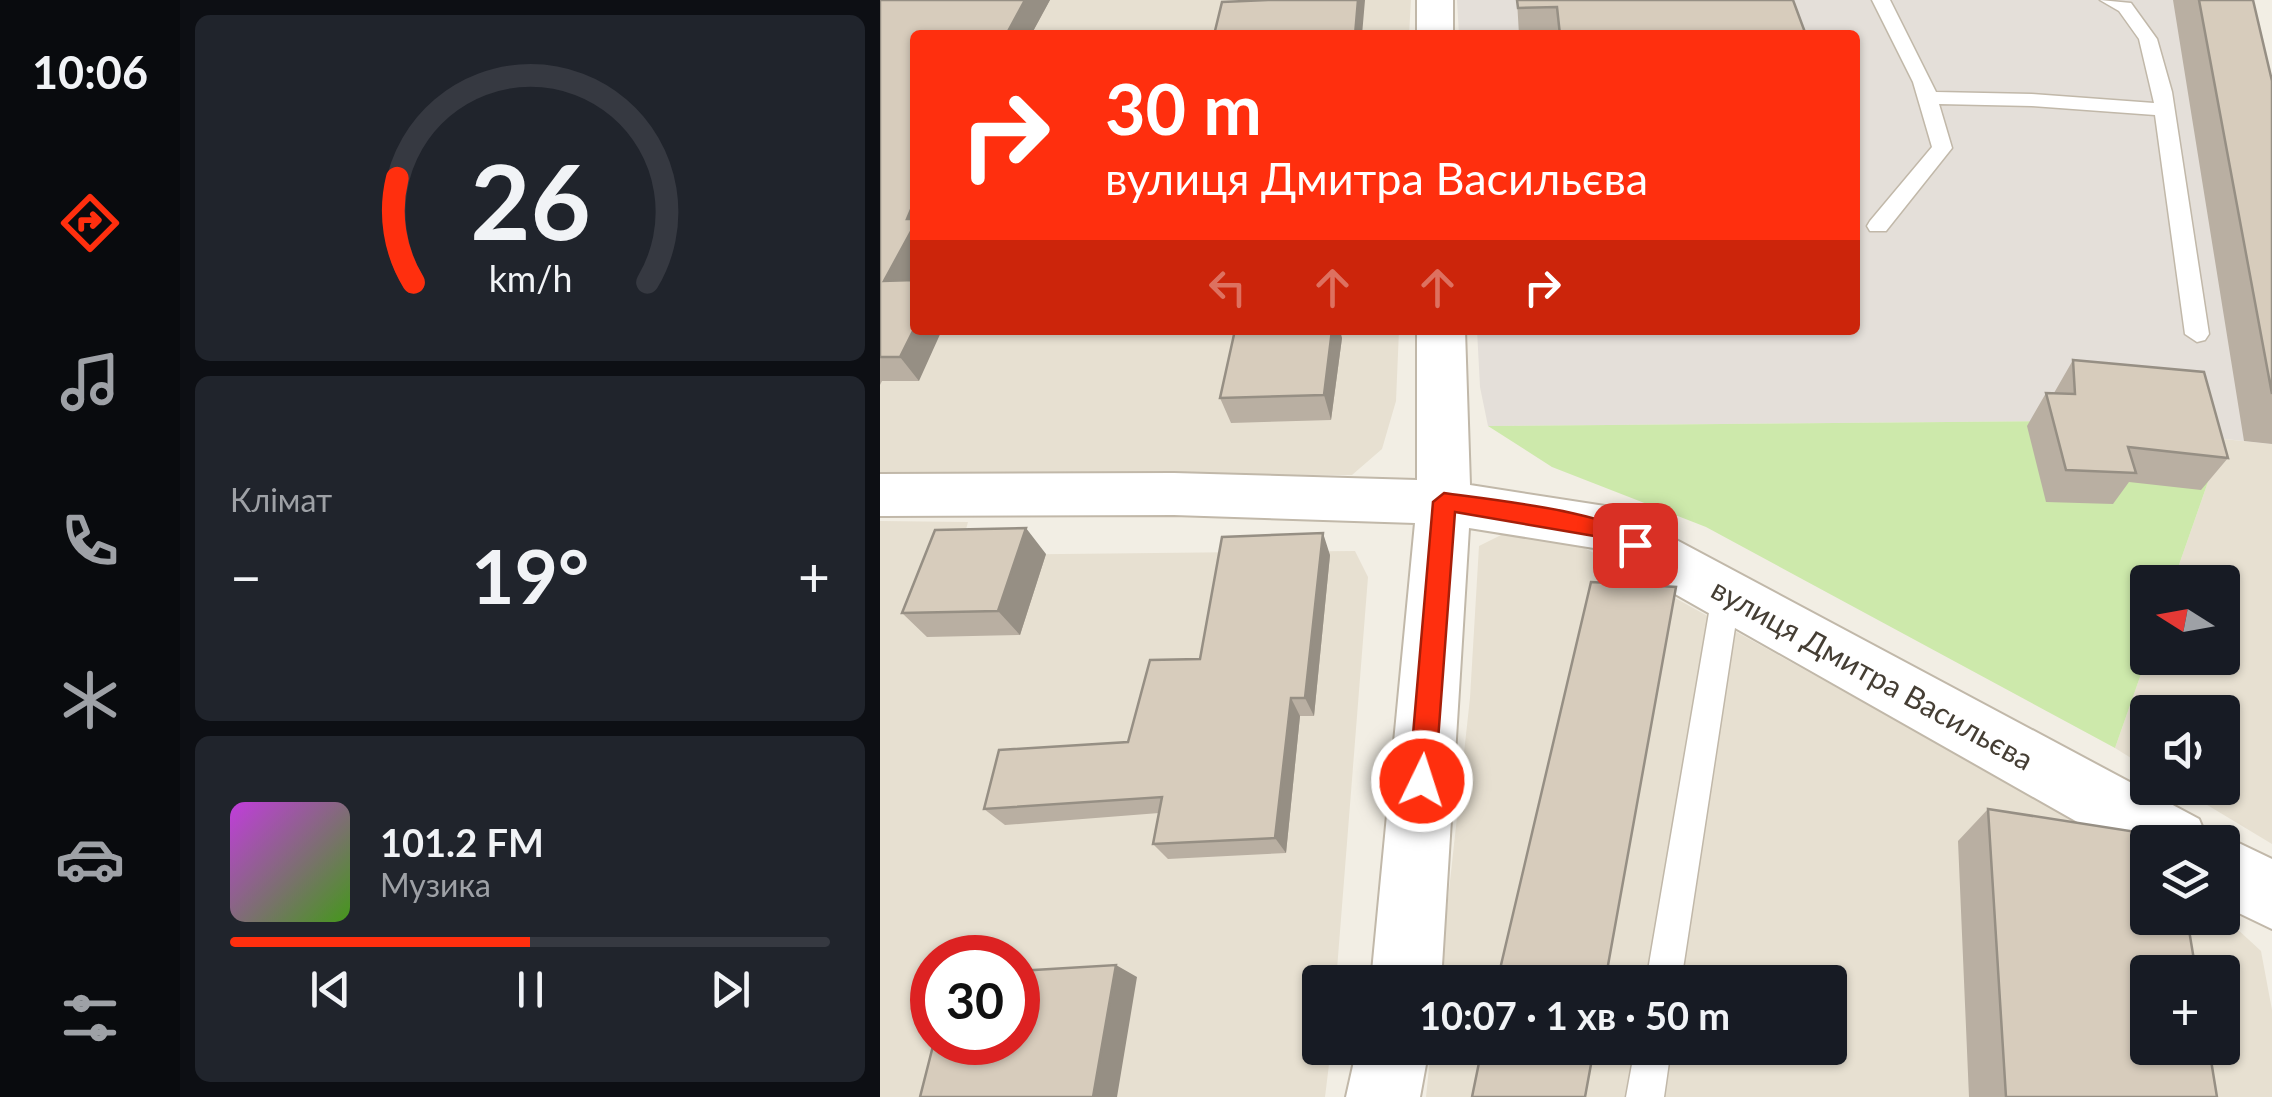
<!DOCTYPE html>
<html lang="uk">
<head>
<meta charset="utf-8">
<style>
	body { margin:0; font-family:Lato,sans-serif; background:#20242c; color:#f1f3f6; height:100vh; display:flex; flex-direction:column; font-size:38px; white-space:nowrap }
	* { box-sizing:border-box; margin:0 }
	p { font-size:32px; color:#9ea1a6 }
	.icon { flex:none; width:55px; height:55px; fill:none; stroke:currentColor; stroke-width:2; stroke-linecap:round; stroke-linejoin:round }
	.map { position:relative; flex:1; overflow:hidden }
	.panel { display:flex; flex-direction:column; gap:15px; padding:15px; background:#0d0f14; width:700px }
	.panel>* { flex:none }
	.banner { position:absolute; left:30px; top:30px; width:950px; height:305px; border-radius:10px; box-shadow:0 2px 8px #0004; background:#ff2f0e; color:#fff; overflow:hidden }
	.needle { width:65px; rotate:281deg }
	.fabs { position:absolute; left:1250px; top:565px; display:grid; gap:20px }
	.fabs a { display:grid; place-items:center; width:110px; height:110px; border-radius:10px; background:#171b24; box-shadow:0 2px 8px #0004; font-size:50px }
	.speed { position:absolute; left:30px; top:935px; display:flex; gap:20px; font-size:50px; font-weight:700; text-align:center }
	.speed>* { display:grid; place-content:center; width:130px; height:130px; border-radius:50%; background:#171b24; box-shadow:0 2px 8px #0004; line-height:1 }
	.speed .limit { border:15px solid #d22; background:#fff; color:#111 }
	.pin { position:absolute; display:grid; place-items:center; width:85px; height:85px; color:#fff; margin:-42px; border-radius:20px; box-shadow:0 5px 15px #0006 }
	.me { position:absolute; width:110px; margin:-55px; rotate:4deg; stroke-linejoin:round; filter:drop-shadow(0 0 8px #0008) }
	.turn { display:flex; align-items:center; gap:35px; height:210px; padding:0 30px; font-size:45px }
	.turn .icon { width:130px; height:130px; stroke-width:2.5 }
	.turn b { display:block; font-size:70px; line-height:85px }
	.lanes { display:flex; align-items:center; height:95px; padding:0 30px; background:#0003; justify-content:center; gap:50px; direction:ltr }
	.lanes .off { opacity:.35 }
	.big { font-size:75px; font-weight:700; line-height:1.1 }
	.panel .card { flex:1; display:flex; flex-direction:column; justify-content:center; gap:15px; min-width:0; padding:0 35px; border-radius:15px; background:#20242c }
	.panel .dial { align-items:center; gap:0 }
	.dial svg { height:260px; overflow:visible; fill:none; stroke:#363941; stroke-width:7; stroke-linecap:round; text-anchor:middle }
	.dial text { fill:#f1f3f6; stroke:none }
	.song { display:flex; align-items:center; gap:30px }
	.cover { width:120px; height:120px; border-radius:15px; background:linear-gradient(135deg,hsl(290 70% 55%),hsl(100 70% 35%)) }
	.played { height:10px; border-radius:5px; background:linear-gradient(90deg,#ff2f0e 50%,#363941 50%) }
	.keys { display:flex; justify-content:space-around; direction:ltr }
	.heat { display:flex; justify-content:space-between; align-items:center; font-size:55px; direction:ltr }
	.trip { position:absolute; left:422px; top:965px; width:545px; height:100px; border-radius:10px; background:#171b24; box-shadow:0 2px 8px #0004; font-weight:700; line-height:100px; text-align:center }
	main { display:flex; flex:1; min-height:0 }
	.dock { display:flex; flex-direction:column; width:180px; justify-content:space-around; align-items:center; background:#090b0e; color:#9ea1a6 }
	.dock .icon { width:70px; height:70px }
	.dock .selected { color:#ff2f0e }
	.dock b { font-size:45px; color:#f1f3f6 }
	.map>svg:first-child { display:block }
	.residential { fill:#e7e0d1; fill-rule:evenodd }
	.industrial { fill:#e4dfd9 }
	.green { fill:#cde9ab }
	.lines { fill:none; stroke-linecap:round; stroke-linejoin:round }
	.service-casing { stroke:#c1b8a9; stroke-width:3 }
	.minor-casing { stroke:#c1b8a9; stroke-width:4 }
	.service { fill:#fff; fill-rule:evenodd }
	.minor { fill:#fff; fill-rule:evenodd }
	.wall { fill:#b9afa2 }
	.shaded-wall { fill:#968f84 }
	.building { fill:#d7ccbc; stroke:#968f84; stroke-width:2.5 }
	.route { fill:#ff2f0e; stroke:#a61f09; stroke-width:2.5 }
	.labels { text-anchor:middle; stroke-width:8; stroke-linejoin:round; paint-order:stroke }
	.street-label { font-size:30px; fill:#453e34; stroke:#fff }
</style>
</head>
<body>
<main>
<nav class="dock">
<b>10:06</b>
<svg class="icon selected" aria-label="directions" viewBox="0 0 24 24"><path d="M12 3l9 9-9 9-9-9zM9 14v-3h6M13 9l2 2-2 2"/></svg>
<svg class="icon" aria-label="music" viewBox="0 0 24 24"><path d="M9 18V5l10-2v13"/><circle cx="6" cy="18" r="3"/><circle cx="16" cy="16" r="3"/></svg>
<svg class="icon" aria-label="phone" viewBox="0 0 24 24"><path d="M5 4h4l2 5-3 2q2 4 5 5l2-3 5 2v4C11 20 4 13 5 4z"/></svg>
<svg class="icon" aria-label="climate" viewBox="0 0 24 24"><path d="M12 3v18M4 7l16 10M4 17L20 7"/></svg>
<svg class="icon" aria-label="car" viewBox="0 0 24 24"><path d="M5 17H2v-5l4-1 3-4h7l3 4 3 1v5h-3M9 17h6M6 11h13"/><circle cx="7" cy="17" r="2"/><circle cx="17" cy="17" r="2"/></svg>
<svg class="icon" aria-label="filters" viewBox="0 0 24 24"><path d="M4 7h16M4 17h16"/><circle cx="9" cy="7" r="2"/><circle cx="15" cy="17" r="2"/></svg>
</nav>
<section class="panel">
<div class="card dial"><svg viewBox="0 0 100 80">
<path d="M14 69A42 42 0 1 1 86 69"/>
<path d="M14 69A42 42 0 0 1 9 37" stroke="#ff2f0e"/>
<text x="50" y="56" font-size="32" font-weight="700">26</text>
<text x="50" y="72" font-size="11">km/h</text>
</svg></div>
<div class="card"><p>Клімат</p>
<div class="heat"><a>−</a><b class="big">19°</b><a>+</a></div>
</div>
<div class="card">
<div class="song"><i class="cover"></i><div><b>101.2 FM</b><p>Музика</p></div></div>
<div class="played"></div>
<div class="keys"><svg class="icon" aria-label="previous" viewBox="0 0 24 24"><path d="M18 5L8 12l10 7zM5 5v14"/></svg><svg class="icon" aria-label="pause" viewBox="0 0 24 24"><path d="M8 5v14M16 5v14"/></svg><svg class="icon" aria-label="next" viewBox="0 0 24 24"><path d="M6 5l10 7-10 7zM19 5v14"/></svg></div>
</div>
</section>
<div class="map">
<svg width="1392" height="1097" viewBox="0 0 1392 1097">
	<rect width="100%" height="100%" fill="#f2eee4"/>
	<!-- residential -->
	<path class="residential" d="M0 0H531L529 35H35V330H519L516 401 502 449 472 475 0 473Z
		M1343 439 1392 444V844L1299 788H1342V712H1268L1267 768 1235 748 1267 657 1342 658V582H1293Z
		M0 521 88 522 79 555 475 551 488 577 456 982H440V1048H451L445 1097H0ZM52 958H138V1042H52Z
		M625 533 692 541 1267 859 1268 918 1343 916 1381 951 1392 1010V1097H546L551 1048H950V982H559L590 698 599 546ZM1268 972H1342V1048H1268Z"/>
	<!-- industrial -->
	<path class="industrial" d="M577 0H1344L1392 444 1175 421 608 426 600 387 597 330H975V35H579Z"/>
	<!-- green -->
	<path class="green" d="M1175 421 1343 439 1293 582H1268L1267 657 1235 748 826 527 672 467 608 426Z"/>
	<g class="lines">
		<defs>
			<path id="service" d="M992 0H1010L1056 92 1152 94 1274 103 1259 39 1239 11 1220 0 1251 3 1277 39 1292 92 1329 334 1325 340 1317 342 1305 334 1275 115 1152 106 1059 104 1072 148 1006 231H990L987 226 990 221 1052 147 1033 82Z
				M846 583 856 586 860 595 801 982H766L832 595 836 586Z
				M755 1048H791L784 1097H746Z"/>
			<path id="minor" d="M537 0H573V35H537Z
				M537 330H585L590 485 725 506 744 512 1319 819 1328 841 1342 835 1392 859V929L1342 905V842H1268V862L714 548 589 528 561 982H491L535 523 294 515 0 516V474L294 473 537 480Z
				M477 1048H549L540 1097H466Z"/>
		</defs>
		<!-- service casing -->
		<use href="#service" class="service-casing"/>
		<!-- minor casing -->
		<use href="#minor" class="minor-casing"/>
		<!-- service -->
		<use href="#service" class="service"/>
		<!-- minor -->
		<use href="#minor" class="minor"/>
	</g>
	<!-- wall -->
	<path class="wall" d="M0 0H170L151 35H35V330L39 381H2L0 385Z
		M637 0 926 35H639Z
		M1293 0H1373L1392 81V444L1364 441Z
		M462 338 451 420 351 423 340 398Z
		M1193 360 1348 458 1321 490 1249 482 1233 504 1166 502 1147 426 1166 393H1174Z
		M166 554 140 635 47 637 22 613Z
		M450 555 434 716H420L406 853 288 859 273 844 279 813 125 825 104 809 248 742 320 659Z
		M1108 809 1337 1097H1089L1078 841Z"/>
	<!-- shaded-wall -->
	<path class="shaded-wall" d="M145 0H170L151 35H126Z
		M478 0H485L482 35H475Z
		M35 200V280L4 281 27 219Z
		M35 327V330H62L39 381 20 357Z
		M452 330H460L462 338 451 420 444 395Z
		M146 528 166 554 140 635 118 611Z
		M443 533 450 555 434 716 425 698Z
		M411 698 420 716 406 853 395 838Z
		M236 965 257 977 237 1097H213Z"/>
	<!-- building -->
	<path class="building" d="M0 0H145L126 35H35V200L27 219H35V224L4 281 35 280V327L20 357H0Z
		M388 0H478L475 35H334L342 2Z
		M637 0H913L926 35H680L677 7 638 8Z
		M1319 0H1373L1392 81V394Z
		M355 330H452L444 395 340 398Z
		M1193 360 1324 372 1348 458 1248 447 1256 473 1186 470 1166 393 1195 394Z
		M146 528 118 611 22 613 55 530Z
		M443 533 425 698H411L395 838 273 844 282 797 104 809 119 750 248 742 270 660 320 659 342 537Z
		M711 582 796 587 725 982H617Z
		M1108 809 1295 838V842H1268V918H1307L1316 972H1268V1048H1329L1337 1097H1126Z
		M236 965 213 1097H40L54 1042H138V971Z
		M602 1048H714L705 1097H592Z"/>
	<!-- route -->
	<path class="route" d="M564 493C604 499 749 513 766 545L755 554 720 537 575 512 555 781 551 790 542 793 533 790 529 781 553 502Z"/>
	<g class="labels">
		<!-- street labels -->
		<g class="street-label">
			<text transform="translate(992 675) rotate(29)" y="10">вулиця Дмитра Васильєва</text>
		</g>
	</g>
</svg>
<div class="fabs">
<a><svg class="needle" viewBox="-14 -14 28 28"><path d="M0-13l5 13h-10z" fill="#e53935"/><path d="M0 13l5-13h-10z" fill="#9ea1a6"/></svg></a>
<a><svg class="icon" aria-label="sound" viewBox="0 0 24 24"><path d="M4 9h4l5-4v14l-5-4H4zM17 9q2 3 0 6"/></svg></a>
<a><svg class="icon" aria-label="layers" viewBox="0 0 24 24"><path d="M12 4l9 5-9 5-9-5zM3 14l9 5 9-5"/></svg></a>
<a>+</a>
</div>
<div class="speed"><div class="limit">30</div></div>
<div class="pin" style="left:755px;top:545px;background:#d93025"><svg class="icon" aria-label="arrive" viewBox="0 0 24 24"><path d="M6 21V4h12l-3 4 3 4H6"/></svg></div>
<svg class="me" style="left:542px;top:781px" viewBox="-20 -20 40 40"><circle r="17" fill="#ff2f0e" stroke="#fff" stroke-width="3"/><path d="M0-11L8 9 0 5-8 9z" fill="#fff"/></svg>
<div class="trip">10:07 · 1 хв · 50 m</div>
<div class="banner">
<div class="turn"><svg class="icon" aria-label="right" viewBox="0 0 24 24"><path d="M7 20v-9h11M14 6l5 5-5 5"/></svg><div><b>30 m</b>вулиця Дмитра Васильєва</div></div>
<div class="lanes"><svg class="icon off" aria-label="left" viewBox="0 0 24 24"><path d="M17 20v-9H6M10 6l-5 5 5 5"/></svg><svg class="icon off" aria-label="ahead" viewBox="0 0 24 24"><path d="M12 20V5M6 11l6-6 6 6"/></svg><svg class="icon off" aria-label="ahead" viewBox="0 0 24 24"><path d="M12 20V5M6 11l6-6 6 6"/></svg><svg class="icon" aria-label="right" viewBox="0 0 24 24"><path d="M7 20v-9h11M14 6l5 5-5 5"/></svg></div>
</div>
</div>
</main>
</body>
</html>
